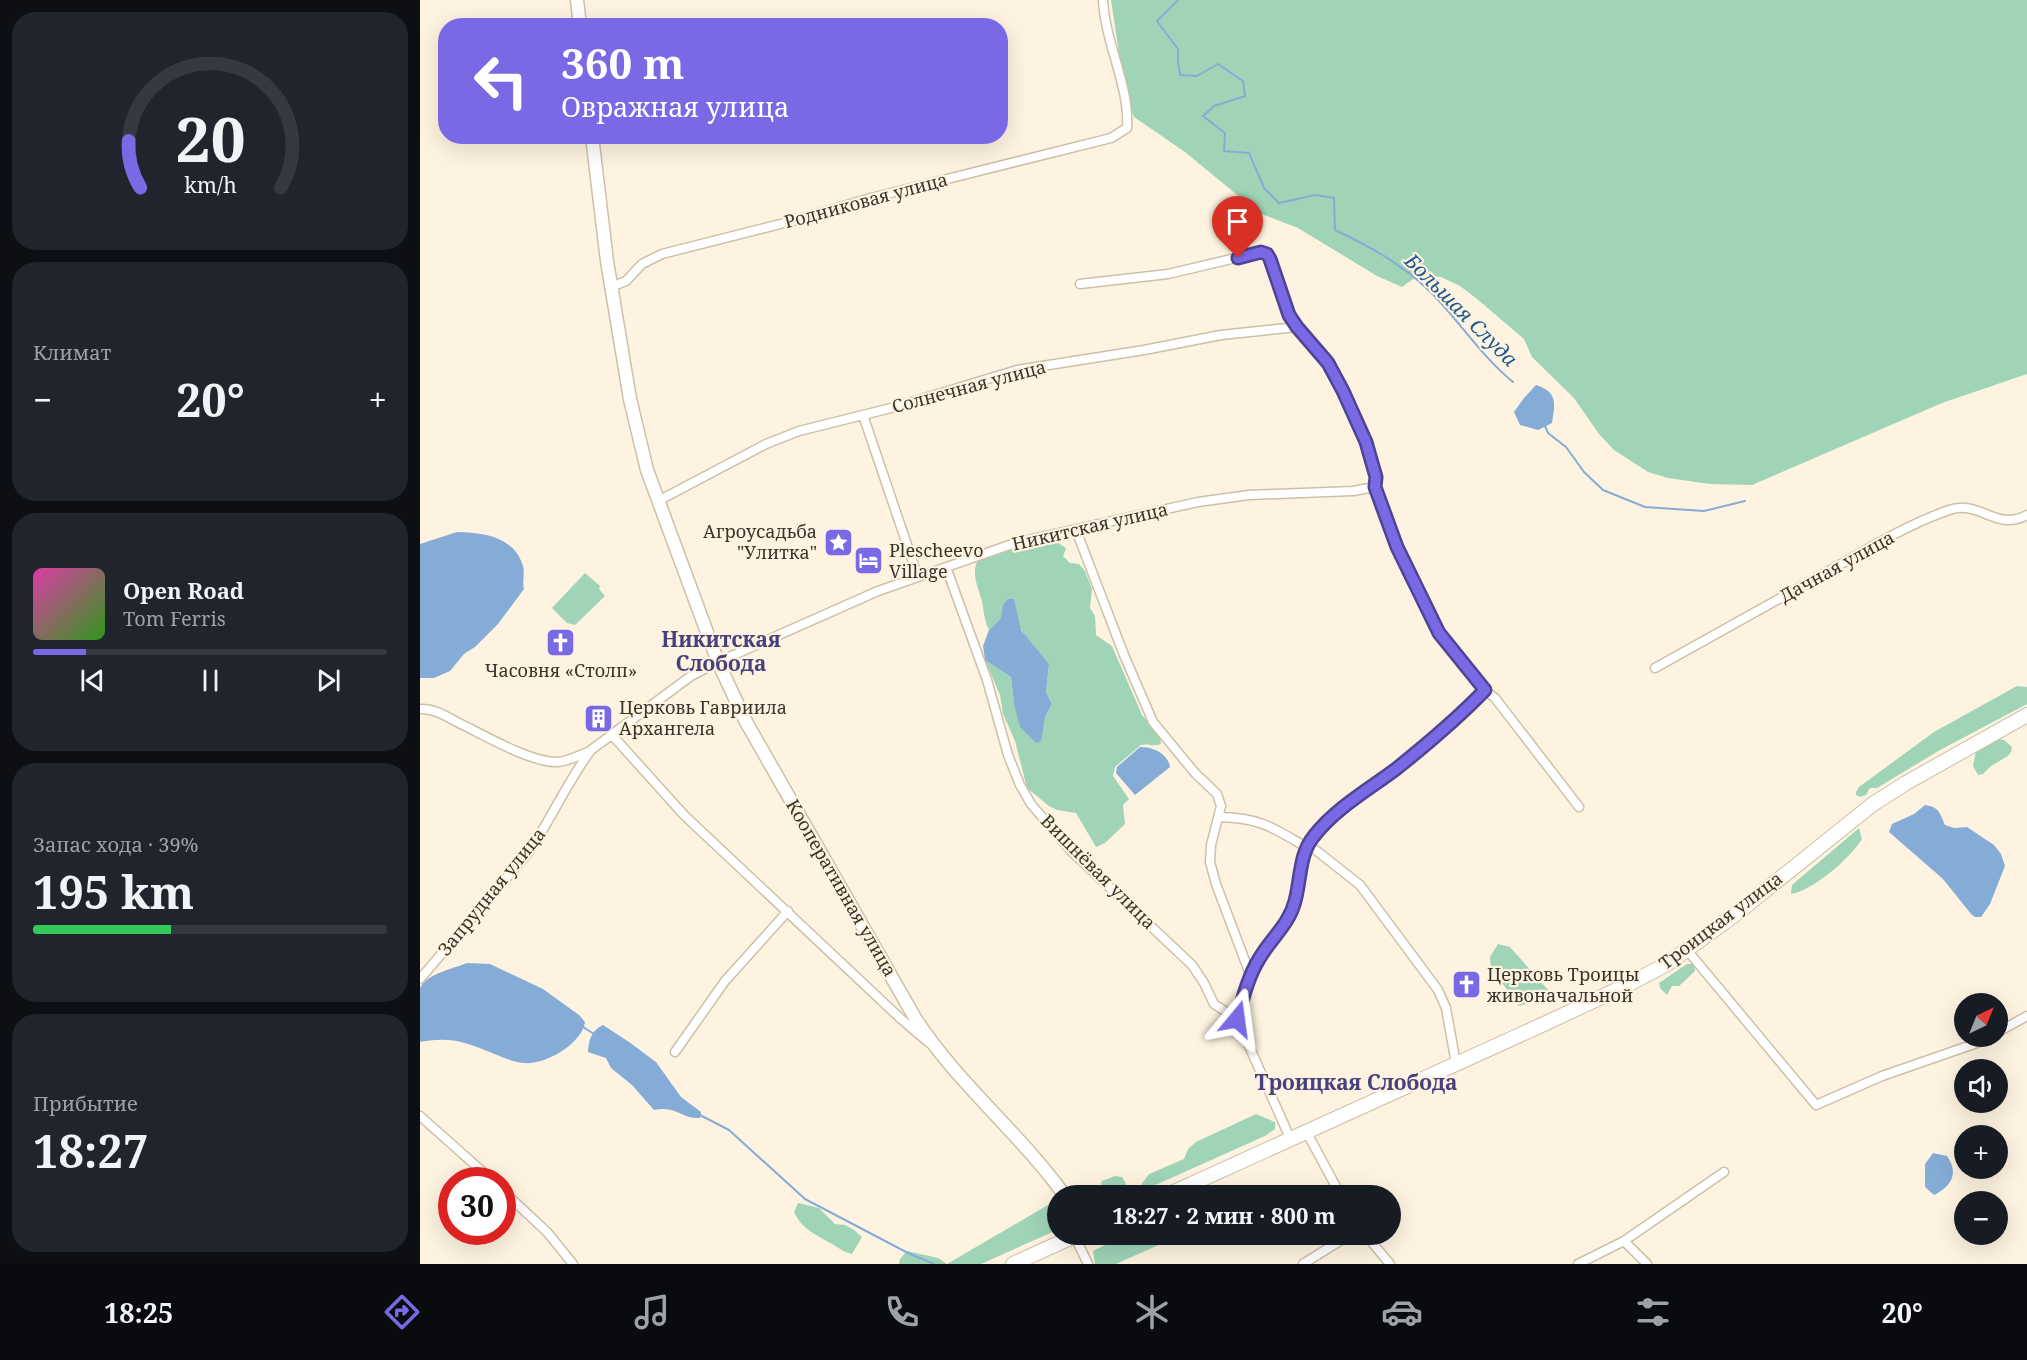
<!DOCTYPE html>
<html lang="ru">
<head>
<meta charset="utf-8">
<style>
	body { margin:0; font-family:"Noto Serif",serif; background:#20242c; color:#f1f3f6; height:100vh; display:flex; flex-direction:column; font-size:22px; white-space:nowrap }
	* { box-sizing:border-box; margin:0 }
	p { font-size:20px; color:#9ea1a6 }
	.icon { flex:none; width:33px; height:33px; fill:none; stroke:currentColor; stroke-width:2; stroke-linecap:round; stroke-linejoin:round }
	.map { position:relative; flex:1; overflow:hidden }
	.drawer { display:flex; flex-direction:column; gap:12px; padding:12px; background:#0d0f14; width:420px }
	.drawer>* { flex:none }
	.hud { position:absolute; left:18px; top:18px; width:570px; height:126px; border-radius:24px; box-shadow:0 6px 24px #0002; background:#7a69e4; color:#fff; overflow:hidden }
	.needle { width:39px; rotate:43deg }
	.controls { position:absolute; left:1534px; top:993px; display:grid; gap:12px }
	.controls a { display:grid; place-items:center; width:54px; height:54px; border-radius:50%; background:#171b24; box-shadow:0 6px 24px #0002; font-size:30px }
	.speed { position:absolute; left:18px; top:1167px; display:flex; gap:12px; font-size:30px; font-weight:700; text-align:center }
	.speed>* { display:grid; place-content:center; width:78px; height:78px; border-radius:50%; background:#171b24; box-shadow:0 6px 24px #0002; line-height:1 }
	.speed .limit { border:9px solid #d22; background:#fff; color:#111 }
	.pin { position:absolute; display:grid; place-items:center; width:51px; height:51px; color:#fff; margin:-62px -26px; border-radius:50% 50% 50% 0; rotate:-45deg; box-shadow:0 0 6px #0007 }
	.pin .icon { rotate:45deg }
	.me { position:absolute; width:66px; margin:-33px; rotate:16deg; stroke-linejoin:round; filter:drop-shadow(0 0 4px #0008) }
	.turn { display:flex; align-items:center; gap:21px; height:126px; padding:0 24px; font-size:27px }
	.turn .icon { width:78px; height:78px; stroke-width:2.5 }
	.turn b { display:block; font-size:42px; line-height:51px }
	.big { font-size:45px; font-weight:700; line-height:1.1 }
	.drawer .widget { flex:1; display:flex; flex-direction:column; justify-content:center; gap:9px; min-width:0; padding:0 21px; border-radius:24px; background:#20242c }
	.drawer .dial { align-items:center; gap:0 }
	.dial svg { height:156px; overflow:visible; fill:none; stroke:#363941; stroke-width:7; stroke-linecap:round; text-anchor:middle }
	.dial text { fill:#f1f3f6; stroke:none }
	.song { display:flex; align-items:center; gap:18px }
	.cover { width:72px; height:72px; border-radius:9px; background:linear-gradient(135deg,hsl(320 70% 55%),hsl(110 70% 35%)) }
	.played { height:6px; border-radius:3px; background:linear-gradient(90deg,#7a69e4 15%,#363941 15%) }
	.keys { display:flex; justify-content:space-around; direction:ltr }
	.heat { display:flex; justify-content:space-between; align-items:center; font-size:33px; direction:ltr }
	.charge { height:9px; border-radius:4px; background:linear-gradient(90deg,#34c759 39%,#363941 0) }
	.trip { position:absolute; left:627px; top:1185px; width:354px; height:60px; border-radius:30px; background:#171b24; box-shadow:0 6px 24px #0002; font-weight:700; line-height:60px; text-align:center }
	.dock { display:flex; height:96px; justify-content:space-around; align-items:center; background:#090b0e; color:#9ea1a6 }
	.dock .icon { width:42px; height:42px }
	.dock .selected { color:#7a69e4 }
	.dock b { font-size:27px; color:#f1f3f6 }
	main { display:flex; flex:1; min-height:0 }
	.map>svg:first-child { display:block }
	.green { fill:#9fd4b7 }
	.water { fill:#85acd6 }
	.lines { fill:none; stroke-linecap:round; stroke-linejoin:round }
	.stream { stroke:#85acd6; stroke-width:2 }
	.street-casing { stroke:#cdc0a8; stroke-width:11 }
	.secondary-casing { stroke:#cdc0a8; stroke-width:15 }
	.primary-casing { stroke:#cdc0a8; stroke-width:16 }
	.street { stroke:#fff; stroke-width:8 }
	.secondary { stroke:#fff; stroke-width:12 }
	.primary { stroke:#fff; stroke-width:14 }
	.route-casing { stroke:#4f4494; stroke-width:15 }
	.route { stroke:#7a69e4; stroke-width:10 }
	.labels { text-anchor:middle; stroke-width:4.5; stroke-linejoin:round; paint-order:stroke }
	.street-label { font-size:18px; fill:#3a352b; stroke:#fef3e0 }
	.poi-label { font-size:18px; fill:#3a352b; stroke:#fef3e0; text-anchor:start }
	.water-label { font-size:20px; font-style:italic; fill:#20588d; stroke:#fef3e0 }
	.quarter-label { font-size:21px; font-weight:bold; fill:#46407d; stroke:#fef3e0 }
</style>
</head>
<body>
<main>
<section class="drawer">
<div class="widget dial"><svg viewBox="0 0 100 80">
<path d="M14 69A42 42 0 1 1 86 69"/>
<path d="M14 69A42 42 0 0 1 8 45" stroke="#7a69e4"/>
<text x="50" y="56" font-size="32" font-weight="700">20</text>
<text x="50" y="72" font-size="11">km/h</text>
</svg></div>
<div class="widget"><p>Климат</p>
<div class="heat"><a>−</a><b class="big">20°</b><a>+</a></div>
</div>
<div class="widget">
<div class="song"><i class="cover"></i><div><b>Open Road</b><p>Tom Ferris</p></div></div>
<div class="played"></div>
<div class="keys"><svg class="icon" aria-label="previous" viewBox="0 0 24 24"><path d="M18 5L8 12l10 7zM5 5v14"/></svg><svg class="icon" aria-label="pause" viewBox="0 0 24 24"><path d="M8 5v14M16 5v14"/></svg><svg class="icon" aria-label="next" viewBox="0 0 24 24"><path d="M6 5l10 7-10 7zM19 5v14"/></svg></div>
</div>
<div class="widget"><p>Запас хода · 39%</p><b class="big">195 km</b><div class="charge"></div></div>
<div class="widget"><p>Прибытие</p><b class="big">18:27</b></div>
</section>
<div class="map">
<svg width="1607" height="1264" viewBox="0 0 1607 1264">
	<rect width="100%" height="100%" fill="#fef3e0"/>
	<!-- green -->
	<path class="green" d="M691 0H1607V374L1522 403 1332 485 1290 484 1248 478 1228 472 1194 450 1179 434 1154 398 1112 357 1104 339 1057 299 1040 286 1021 277 999 275 982 287 957 276 878 228 839 213 765 152 714 117 709 101 699 53Z
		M619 541 638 543 646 548 643 556 650 563 659 564 665 571 672 589 670 608 675 616 676 635 692 646 722 715 740 737 741 744C733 747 728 743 721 745L695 767 693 776 709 799 703 805 705 824 685 843 676 847 656 813 637 810 629 806 607 788 595 741 583 714 580 695 565 660 591 677 594 704 625 717 632 704 626 692 629 664 612 646 599 626 581 618 569 630C564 620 564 612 562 601 558 587 550 572 559 558Z
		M165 573 180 586 179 589 185 596 155 625 147 623 132 608Z
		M1597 686 1607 687V704L1520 750 1457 788H1450L1446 795 1440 797 1436 795V792L1439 787 1514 732Z
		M1579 739 1584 740 1592 747 1591 752 1588 756 1571 766 1563 774 1558 775 1553 766 1556 751Z
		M1439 828 1442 839C1429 859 1394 890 1371 894L1372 885Z
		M1078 944 1090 947 1128 990 1124 999 1099 1006 1071 968 1070 957Z
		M1267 964H1274L1275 971 1259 986H1252L1247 995 1240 988 1239 983Z
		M836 1114 855 1122V1129L845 1136 713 1195H682L680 1187 682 1181 695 1176 702 1177 707 1186 717 1190 729 1174 764 1159 768 1149 776 1142Z
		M633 1202 637 1207V1230L561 1264H479L480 1259 487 1251 518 1258 527 1264Z
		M378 1203 399 1208 415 1224 425 1225 434 1230 442 1237 432 1254C423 1252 418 1247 410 1243 395 1234 382 1229 374 1212Z
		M704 1235V1234L761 1235 696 1264H675L673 1251Z"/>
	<!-- water -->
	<path class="water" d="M1116 385C1138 392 1135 403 1132 423L1118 430 1100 425 1094 412 1104 398Z
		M37 532C64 533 94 536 103 566 105 573 102 581 104 589L78 624 55 647 44 654 30 671 14 678H0V544Z
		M588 599H594L601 630 629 664 626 692 632 704 625 717 621 741 616 743 600 727 594 704 591 677 565 660 563 646 569 630 581 618 583 605Z
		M720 747C734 747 748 754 750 767L715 795 696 773 697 767Z
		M1505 805C1519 807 1520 813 1525 825L1534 828 1547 827 1574 845 1581 854 1585 866 1570 904 1561 917H1555L1551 914 1523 879 1469 832 1472 824 1494 814Z
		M47 963 70 964 123 989 159 1015 165 1022C162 1044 125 1065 104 1063 95 1063 85 1058 77 1055 47 1043 33 1036 0 1042V988C8 973 33 969 47 963Z
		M183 1025 209 1042 236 1062 261 1097 281 1112 280 1118C261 1119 257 1105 234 1110L212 1085 191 1068 186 1058 168 1052C169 1039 171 1031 183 1025Z
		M1513 1153 1527 1156C1539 1173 1532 1186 1514 1195L1505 1187V1164Z"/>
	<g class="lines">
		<!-- stream -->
		<path class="stream" d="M758 0 737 21 758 49V61L760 75 777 76 798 64 823 81 825 96 794 106 783 116 805 133 804 151 829 153 844 188 859 203 895 195 914 198 915 230C954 248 992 270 1021 303 1045 330 1065 359 1093 382
			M1125 426 1128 433 1146 447 1164 472 1183 490 1225 507 1284 511 1325 501
			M163 1027 174 1034
			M278 1114 309 1130 385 1199 488 1253 514 1264"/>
		<defs>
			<path id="street" d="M660 284 748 274 841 252 847 254 850 259 869 315 877 327 908 363 923 391 946 442 956 477 955 487 977 547 1019 633 1065 690 1075 698 1159 807
				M191 287 206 281 222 264 242 254 376 220 447 199 691 138 707 128C710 87 685 43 683 0
				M443 415 498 577
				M238 501 346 444 379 431 475 407 597 370 724 350 801 335 877 327
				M656 530 704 655 733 722 775 773 797 794 801 806 791 845 790 862 796 884 830 974
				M526 567 567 680 588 755 600 785 611 804 652 852 772 965 784 983 794 1004 817 1019
				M1235 668C1292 636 1350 604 1407 572 1446 550 1486 525 1529 510 1560 499 1575 532 1607 515
				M0 709C14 708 27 717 39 723 64 735 111 763 138 762 148 761 158 756 168 752
				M192 735 264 815 481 1019 508 1042
				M800 817C840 818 852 827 886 847
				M888 844 940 885 1018 990 1026 1008 1036 1064
				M1267 950 1396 1105 1462 1076 1557 1043 1570 1036
				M0 979 108 853C131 820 147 782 171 750L271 676 298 662 458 591 598 542 778 502 829 495 933 491 955 487
				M1578 1032 1607 1016
				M255 1052 305 981 368 911
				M0 1116 72 1180
				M886 1131 921 1196
				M870 1138 817 1019 830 974 841 955 861 931 870 917 876 900 884 854 893 837 916 813 977 768 1065 690
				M82 1190 127 1232 153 1264
				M945 1234 970 1264
				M655 1237 668 1264
				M1204 1241 1227 1264
				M883 1264 931 1234
				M1158 1264 1204 1241 1304 1172"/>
			<path id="secondary" d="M157 0 160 26
				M172 136 187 261 210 399 227 470 298 662 325 720 495 1018C537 1083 599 1132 645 1196"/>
			<path id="primary" d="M745 1196 1124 1024 1207 985 1247 964 1317 913 1453 804 1486 783 1607 715
				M593 1264 659 1234"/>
		</defs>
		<!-- street casing -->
		<use href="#street" class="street-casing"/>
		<!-- secondary casing -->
		<use href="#secondary" class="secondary-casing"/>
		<!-- primary casing -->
		<use href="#primary" class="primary-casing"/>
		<!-- street -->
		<use href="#street" class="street"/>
		<!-- secondary -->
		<use href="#secondary" class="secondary"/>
		<!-- primary -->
		<use href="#primary" class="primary"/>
	</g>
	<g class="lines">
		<defs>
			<path id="route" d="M817 1019C823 998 828 977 839 959 851 938 869 925 875 901 881 879 879 854 894 836 916 808 948 790 976 769 1006 745 1038 718 1065 690L1019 633 977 547 955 487 956 477 946 442 923 391 908 363 877 327 869 315 850 259 847 254 841 252 818 258"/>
		</defs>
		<!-- route casing -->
		<use href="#route" class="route-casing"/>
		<!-- route -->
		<use href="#route" class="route"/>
	</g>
	<!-- icons -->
	<defs>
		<symbol id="sight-square" viewBox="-11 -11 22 22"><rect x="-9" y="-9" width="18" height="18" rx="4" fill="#7a69e4" stroke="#fef3e0"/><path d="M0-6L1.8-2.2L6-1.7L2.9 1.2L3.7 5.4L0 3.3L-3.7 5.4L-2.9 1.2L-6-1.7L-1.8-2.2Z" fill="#fff"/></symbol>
		<symbol id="hotel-square" viewBox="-11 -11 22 22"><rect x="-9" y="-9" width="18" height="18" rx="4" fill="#7a69e4" stroke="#fef3e0"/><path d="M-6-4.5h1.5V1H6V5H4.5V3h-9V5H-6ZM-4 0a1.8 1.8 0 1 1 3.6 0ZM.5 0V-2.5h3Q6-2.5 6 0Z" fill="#fff"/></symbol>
		<symbol id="church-square" viewBox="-11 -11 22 22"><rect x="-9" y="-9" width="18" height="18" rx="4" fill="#7a69e4" stroke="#fef3e0"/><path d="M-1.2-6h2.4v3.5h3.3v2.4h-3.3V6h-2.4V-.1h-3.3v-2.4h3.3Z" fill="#fff"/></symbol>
		<symbol id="building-square" viewBox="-11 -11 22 22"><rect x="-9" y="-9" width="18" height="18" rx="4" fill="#7a69e4" stroke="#fef3e0"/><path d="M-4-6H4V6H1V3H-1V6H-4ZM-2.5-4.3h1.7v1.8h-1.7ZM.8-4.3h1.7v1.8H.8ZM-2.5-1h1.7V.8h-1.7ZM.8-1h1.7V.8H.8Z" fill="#fff"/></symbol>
	</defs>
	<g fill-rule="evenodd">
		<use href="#sight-square" x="402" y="526" width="33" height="33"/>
		<use href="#hotel-square" x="432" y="544" width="33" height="33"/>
		<use href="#church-square" x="124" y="626" width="33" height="33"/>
		<use href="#building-square" x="162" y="702" width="33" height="33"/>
		<use href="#church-square" x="1030" y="968" width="33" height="33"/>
	</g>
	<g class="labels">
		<!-- street labels -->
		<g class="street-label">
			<text transform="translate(446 201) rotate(-15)" y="6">Родниковая улица</text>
			<text transform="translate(549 387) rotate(-15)" y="6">Солнечная улица</text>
			<text transform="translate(670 527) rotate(-13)" y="6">Никитская улица</text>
			<text transform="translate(1417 567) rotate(-29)" y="6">Дачная улица</text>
			<text transform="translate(678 872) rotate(45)" y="6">Вишнёвая улица</text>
			<text transform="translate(421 888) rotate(60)" y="6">Кооперативная улица</text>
			<text transform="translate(72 892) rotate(-51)" y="6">Запрудная улица</text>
			<text transform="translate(1301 921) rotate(-37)" y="6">Троицкая улица</text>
		</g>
		<!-- poi labels -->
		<g class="poi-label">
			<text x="397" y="538" text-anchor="end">Агроусадьба<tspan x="397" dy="21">"Улитка"</tspan></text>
			<text x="469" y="557">Plescheevo<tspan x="469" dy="21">Village</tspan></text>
			<text x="141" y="677" text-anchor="middle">Часовня «Столп»</text>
			<text x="199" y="714">Церковь Гавриила<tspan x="199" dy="21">Архангела</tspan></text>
			<text x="1067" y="981">Церковь Троицы<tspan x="1067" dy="21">живоначальной</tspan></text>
		</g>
		<!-- water labels -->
		<g class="water-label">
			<text transform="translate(1041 310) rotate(45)" y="7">Большая Слуда</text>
		</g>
		<!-- quarter labels -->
		<g class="quarter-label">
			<text x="301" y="647">Никитская<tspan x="301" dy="24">Слобода</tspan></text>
			<text x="936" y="1090">Троицкая Слобода</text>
		</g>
	</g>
</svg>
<div class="controls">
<a><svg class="needle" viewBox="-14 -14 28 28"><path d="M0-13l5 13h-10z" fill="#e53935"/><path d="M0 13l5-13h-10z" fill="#9ea1a6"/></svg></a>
<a><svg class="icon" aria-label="sound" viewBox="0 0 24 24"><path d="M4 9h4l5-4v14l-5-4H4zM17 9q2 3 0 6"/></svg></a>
<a>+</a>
<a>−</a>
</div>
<div class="speed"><div class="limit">30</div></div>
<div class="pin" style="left:818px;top:258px;background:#d93025"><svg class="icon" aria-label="arrive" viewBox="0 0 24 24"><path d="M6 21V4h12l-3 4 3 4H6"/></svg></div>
<svg class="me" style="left:817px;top:1019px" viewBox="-20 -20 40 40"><path d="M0-17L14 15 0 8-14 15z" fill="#7a69e4" stroke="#fff" stroke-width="4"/></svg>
<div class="trip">18:27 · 2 мин · 800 m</div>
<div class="hud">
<div class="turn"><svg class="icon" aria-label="left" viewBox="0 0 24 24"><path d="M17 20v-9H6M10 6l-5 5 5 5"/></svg><div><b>360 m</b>Овражная улица</div></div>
</div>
</div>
</main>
<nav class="dock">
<b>18:25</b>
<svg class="icon selected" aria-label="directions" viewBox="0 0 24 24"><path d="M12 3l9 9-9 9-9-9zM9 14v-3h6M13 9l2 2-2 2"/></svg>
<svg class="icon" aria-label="music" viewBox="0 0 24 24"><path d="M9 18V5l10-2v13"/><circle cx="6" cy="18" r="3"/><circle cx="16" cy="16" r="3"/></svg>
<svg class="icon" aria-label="phone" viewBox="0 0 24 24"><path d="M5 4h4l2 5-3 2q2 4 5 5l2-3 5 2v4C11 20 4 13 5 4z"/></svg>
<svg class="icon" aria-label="climate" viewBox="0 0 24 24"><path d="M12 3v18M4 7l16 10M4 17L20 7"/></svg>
<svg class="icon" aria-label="car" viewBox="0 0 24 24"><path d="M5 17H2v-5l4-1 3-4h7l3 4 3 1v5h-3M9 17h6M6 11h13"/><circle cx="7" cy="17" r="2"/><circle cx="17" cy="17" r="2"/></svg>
<svg class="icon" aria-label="filters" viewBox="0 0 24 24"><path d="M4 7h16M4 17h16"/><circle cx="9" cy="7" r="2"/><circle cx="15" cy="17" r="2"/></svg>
<b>20°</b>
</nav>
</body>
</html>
